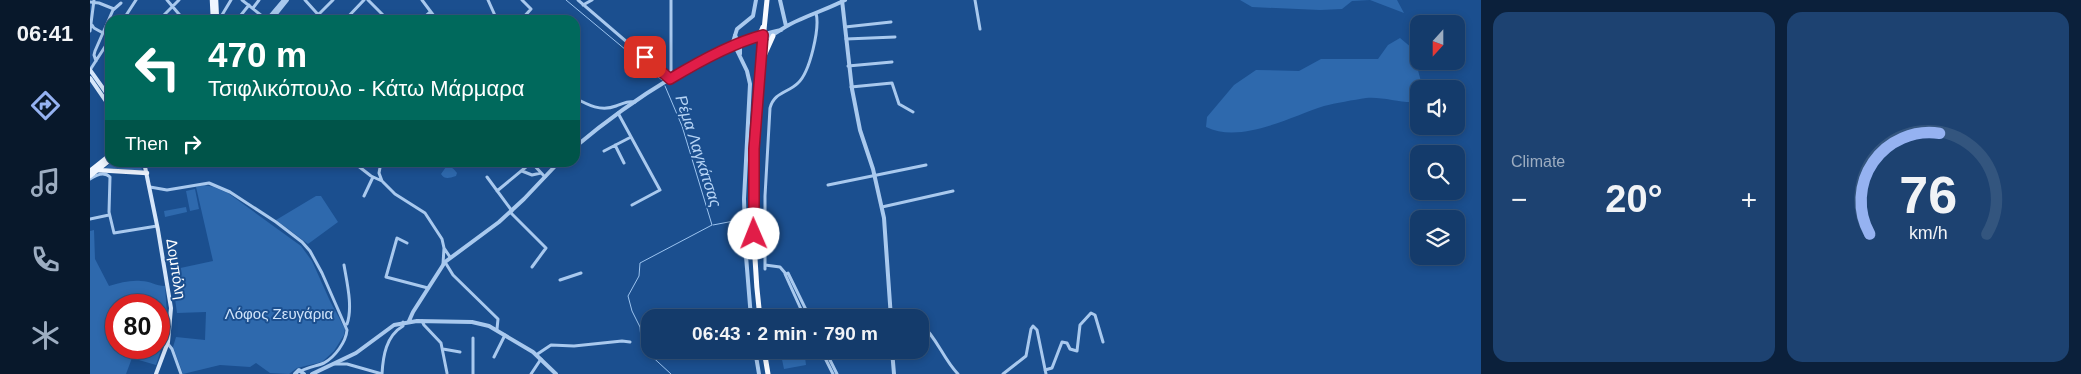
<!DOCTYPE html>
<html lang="en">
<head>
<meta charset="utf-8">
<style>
	body { margin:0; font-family:Helvetica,sans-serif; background:#1d4271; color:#f1f3f6; height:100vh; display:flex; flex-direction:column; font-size:19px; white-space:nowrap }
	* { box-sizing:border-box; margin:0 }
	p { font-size:16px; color:#9dadc1 }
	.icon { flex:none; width:28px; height:28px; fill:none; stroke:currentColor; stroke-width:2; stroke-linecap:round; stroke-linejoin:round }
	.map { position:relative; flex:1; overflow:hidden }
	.side { display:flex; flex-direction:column; gap:12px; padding:12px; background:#0b203b; width:600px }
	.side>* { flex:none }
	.banner { position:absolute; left:15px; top:15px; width:475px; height:152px; border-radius:15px; box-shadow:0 2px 8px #0003,0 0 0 1px #33557e; background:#00695c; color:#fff; overflow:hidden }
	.needle { width:32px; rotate:201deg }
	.fabs { position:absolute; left:1320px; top:15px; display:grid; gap:10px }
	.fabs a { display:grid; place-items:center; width:55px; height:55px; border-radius:10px; background:#143b6b; box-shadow:0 2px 8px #0003,0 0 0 1px #33557e; font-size:25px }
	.speed { position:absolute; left:15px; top:294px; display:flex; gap:10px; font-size:25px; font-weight:700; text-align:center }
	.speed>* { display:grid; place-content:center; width:65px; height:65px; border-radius:50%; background:#143b6b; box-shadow:0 2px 8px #0003,0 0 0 1px #33557e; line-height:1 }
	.speed .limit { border:8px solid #d22; background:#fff; color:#111 }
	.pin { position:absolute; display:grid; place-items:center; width:42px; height:42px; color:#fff; margin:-21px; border-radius:10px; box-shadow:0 2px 8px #0006 }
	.me { position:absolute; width:55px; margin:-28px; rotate:359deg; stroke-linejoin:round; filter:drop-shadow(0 0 4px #0008) }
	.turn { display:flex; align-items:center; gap:18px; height:105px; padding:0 20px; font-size:22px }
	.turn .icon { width:65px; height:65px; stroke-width:2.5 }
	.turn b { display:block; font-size:35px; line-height:42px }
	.then { display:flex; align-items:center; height:48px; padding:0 20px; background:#0003; gap:10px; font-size:19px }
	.big { font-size:38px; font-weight:600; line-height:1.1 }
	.side .tile { flex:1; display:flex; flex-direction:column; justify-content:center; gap:8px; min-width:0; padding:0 18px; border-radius:15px; background:#1d4271 }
	.side .dial { align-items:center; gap:0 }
	.dial svg { height:130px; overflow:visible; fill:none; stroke:#33557e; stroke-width:7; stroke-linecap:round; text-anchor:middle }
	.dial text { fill:#f1f3f6; stroke:none }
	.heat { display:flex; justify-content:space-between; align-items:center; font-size:28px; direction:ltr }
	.side .tiles { flex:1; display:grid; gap:12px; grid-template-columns:repeat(2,1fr) }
	.trip { position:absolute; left:551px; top:309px; width:288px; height:50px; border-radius:15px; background:#143b6b; box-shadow:0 2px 8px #0003,0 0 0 1px #33557e; font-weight:600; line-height:50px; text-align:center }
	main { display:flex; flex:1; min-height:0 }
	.tabs { display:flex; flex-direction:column; width:90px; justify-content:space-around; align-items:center; background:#08182b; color:#9dadc1 }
	.tabs .icon { width:35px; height:35px }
	.tabs .on { color:#95b2f1 }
	.tabs b { font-size:22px; color:#f1f3f6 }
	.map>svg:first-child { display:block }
	.green { fill:#2e69ad }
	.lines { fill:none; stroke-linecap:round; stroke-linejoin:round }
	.stream { stroke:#9cc4f0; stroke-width:1 }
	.minor { stroke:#a9c9ee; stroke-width:3 }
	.tertiary { stroke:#a9c9ee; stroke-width:4 }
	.secondary { stroke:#d6e6fa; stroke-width:4 }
	.primary { stroke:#f0f6ff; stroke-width:4.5 }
	.trunk { stroke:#f8faff; stroke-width:5 }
	.route-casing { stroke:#92132f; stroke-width:12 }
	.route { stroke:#e11d48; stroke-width:9 }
	.labels { text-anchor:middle; stroke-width:4; stroke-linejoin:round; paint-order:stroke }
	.street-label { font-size:15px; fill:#fff; stroke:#1b4f8f }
	.park-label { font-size:15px; fill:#cfe3fa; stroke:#1b4f8f }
	.water-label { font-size:16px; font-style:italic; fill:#b5d3f5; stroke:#1b4f8f }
</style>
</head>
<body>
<main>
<nav class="tabs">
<b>06:41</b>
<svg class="icon on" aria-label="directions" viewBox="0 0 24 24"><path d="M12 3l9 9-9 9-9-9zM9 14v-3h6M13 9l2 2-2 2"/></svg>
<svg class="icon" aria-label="music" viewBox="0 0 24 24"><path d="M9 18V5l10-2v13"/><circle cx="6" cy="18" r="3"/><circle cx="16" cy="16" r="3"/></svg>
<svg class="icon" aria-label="phone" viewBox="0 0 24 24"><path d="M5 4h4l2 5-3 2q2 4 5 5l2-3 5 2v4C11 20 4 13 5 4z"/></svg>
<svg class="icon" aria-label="climate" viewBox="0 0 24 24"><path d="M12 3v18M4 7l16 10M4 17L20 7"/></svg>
</nav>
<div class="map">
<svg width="1391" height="374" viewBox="0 0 1391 374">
	<rect width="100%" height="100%" fill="#1b4f8f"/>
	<!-- green -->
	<path class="green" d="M1150 0H1307L1314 13 1280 0 1262 1 1252 9 1230 10 1162 7Z
		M1310 38 1322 48 1333 89H1329V101C1317 105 1293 96 1276 98 1264 100 1245 103 1234 106 1200 117 1151 144 1116 127L1117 117 1144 85 1166 70 1209 71 1231 59H1288L1298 45Z
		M21 163H48L53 171 15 168Z
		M356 167C361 166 364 169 367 173L366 176C359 178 355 180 351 174Z
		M114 185 124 187 138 193 211 246 222 261 240 301 255 329 254 335 244 351 232 362 207 368 199 374 180 373 166 363 160 367 130 365 93 374 83 347 86 337 115 340 116 312 87 313 81 270 123 261 106 187Z
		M105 189 109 209 100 211 96 191Z
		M226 196H231L248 222 218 244 186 220Z
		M96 207 97 212 75 217 74 211Z
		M4 230 5 259 19 286C30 283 40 280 51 281 60 281 66 286 75 286L78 328 69 327V305H26V348H69V338H75L66 365 42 358 36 374H0V231Z
		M690 350H714L716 365 694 369Z"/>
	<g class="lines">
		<!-- stream -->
		<path class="stream" d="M476 0 572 80
			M575 86 592 126 622 225 550 263 549 276 538 296 542 311 550 327 551 339 556 351 581 374
			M623 225 649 220"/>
		<!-- minor -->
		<path class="minor" d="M77 0 94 20
			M152 0 177 20
			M215 0 233 20
			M278 0 298 20
			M332 0 347 20
			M398 0 407 20
			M488 0 580 79
			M885 0 890 29
			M0 2 9 3 24 9
			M493 5 502 0
			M163 8 169 0
			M229 14 243 0
			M33 20 46 0
			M69 20 89 0
			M129 20 141 0
			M147 20 159 5
			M255 20 274 0
			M331 20 340 12
			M431 20 441 9 432 0
			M2 25 4 28 13 33
			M755 27 801 22
			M0 31 4 0
			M756 39 805 37
			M6 61 4 55 5 51 23 10 31 3
			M758 66 802 62
			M0 70 20 39
			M578 77 581 70V0
			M761 87 802 83 809 104 823 112
			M485 98C498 105 511 112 526 106 534 103 537 101 545 102
			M528 113 570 190 542 205
			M525 145 534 163
			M514 151 541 137
			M263 162 281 176 292 181 305 194 335 213 352 239 354 248 360 257
			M291 162 289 173 292 181
			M442 163 455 177
			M432 171 442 175 451 173
			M397 177 422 211
			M0 179C6 175 14 171 20 177L19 212 24 233 67 226
			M738 185 836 165
			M60 187 77 190 119 183 140 192 186 222 212 242 220 251 232 273 257 330C256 342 245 357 234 363 227 366 219 367 211 371
			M407 191 442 162
			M274 196 283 177
			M792 207 863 191
			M420 212 456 248 442 267
			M0 219 19 215
			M317 243 307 238 296 277 338 288
			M355 262 363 275 408 319 407 329
			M353 264 354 248
			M254 265C257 283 263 307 257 324
			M675 265 690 267 696 274 698 273 720 318
			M675 269V196L680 108C684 92 698 93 708 83 720 72 730 28 726 13
			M695 274 715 318
			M470 280 491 273
			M783 318 801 313 821 318
			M332 321 334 325 351 343 357 373
			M830 323C847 337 853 359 868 374
			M383 338V374
			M78 344 82 349 91 374
			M353 349 370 352
			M731 350 743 374
			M735 350 747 374
			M446 355 461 345 484 346 532 341 540 342
			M404 357 415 335
			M245 364H257L292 374
			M955 370 962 368 972 342 977 343 980 349 987 351 990 325 1001 313 1005 315 1013 342
			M292 374C293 356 296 336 313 326V322
			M441 374 451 359
			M913 374 936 356 941 329 943 326 947 330 956 374"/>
		<!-- tertiary -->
		<path class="tertiary" d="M690 0 696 26
			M752 0 762 89 770 130 783 169 794 218 801 318
			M177 20 194 0
			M181 20 197 0
			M645 35 650 47V54
			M656 42C682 41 687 29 709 20 724 13 740 8 755 0
			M485 147C537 103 624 44 691 30
			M661 318 656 256 654 199 660 84 657 71 643 42 647 29 663 16 666 0
			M319 321 323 312 355 262 409 222 434 199 469 162
			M665 350 669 374
			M802 350 804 374
			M205 374 209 370 214 374
			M222 374 266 353 304 325 327 321 382 322 399 326 443 352 466 374"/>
		<!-- secondary -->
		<path class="secondary" d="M0 70 20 98
			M0 78 20 107
			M54 162 68 230 81 308 78 342 66 374"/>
		<!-- primary -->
		<path class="primary" d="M122 0 123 20
			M126 0 127 20
			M7 170 57 173
			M0 171 20 155
			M0 176 20 160"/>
		<!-- trunk -->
		<path class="trunk" d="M663 38 671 32 673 27
			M674 56 683 36
			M670 318C657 211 666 106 677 0
			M674 350 678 374"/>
	</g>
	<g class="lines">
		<defs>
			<path id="route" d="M555 57 580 79C608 62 642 43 673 35L664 149V234"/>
		</defs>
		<!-- route casing -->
		<use href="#route" class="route-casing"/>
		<!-- route -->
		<use href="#route" class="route"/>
	</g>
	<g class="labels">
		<!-- street labels -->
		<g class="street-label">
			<text transform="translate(86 269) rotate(81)" y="5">Δομπόλη</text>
		</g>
		<!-- park labels -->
		<g class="park-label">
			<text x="189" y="319">Λόφος Ζευγάρια</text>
		</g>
		<!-- water labels -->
		<g class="water-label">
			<text transform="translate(609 151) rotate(72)" y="6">Ρέμα Λαγκάτσας</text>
		</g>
	</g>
</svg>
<div class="fabs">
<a><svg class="needle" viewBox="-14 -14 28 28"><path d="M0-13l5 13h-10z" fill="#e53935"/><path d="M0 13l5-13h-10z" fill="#9dadc1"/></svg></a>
<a><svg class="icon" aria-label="sound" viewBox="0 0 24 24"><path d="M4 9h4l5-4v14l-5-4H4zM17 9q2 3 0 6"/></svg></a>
<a><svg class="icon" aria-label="search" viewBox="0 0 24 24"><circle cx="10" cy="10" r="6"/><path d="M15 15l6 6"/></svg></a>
<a><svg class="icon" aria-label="layers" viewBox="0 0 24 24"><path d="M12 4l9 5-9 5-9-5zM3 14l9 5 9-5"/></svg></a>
</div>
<div class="speed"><div class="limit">80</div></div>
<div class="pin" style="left:555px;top:57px;background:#d93025"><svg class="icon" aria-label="arrive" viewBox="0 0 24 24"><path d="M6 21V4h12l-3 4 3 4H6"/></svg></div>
<svg class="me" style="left:664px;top:234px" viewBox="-20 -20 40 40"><circle r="19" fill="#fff"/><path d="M0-13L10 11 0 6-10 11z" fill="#e11d48"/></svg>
<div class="trip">06:43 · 2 min · 790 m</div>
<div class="banner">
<div class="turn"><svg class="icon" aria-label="left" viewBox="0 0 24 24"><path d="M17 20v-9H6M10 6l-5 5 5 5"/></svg><div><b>470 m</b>Τσιφλικόπουλο - Κάτω Μάρμαρα</div></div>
<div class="then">Then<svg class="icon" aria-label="right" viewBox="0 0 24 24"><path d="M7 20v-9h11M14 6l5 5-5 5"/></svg></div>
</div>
</div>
<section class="side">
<div class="tiles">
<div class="tile"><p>Climate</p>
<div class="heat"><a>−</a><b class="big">20°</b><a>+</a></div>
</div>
<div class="tile dial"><svg viewBox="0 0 100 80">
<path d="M14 69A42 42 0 1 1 86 69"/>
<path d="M14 69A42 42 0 0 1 57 7" stroke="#95b2f1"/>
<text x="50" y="56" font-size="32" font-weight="700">76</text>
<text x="50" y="72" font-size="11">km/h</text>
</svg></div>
</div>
</section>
</main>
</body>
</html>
